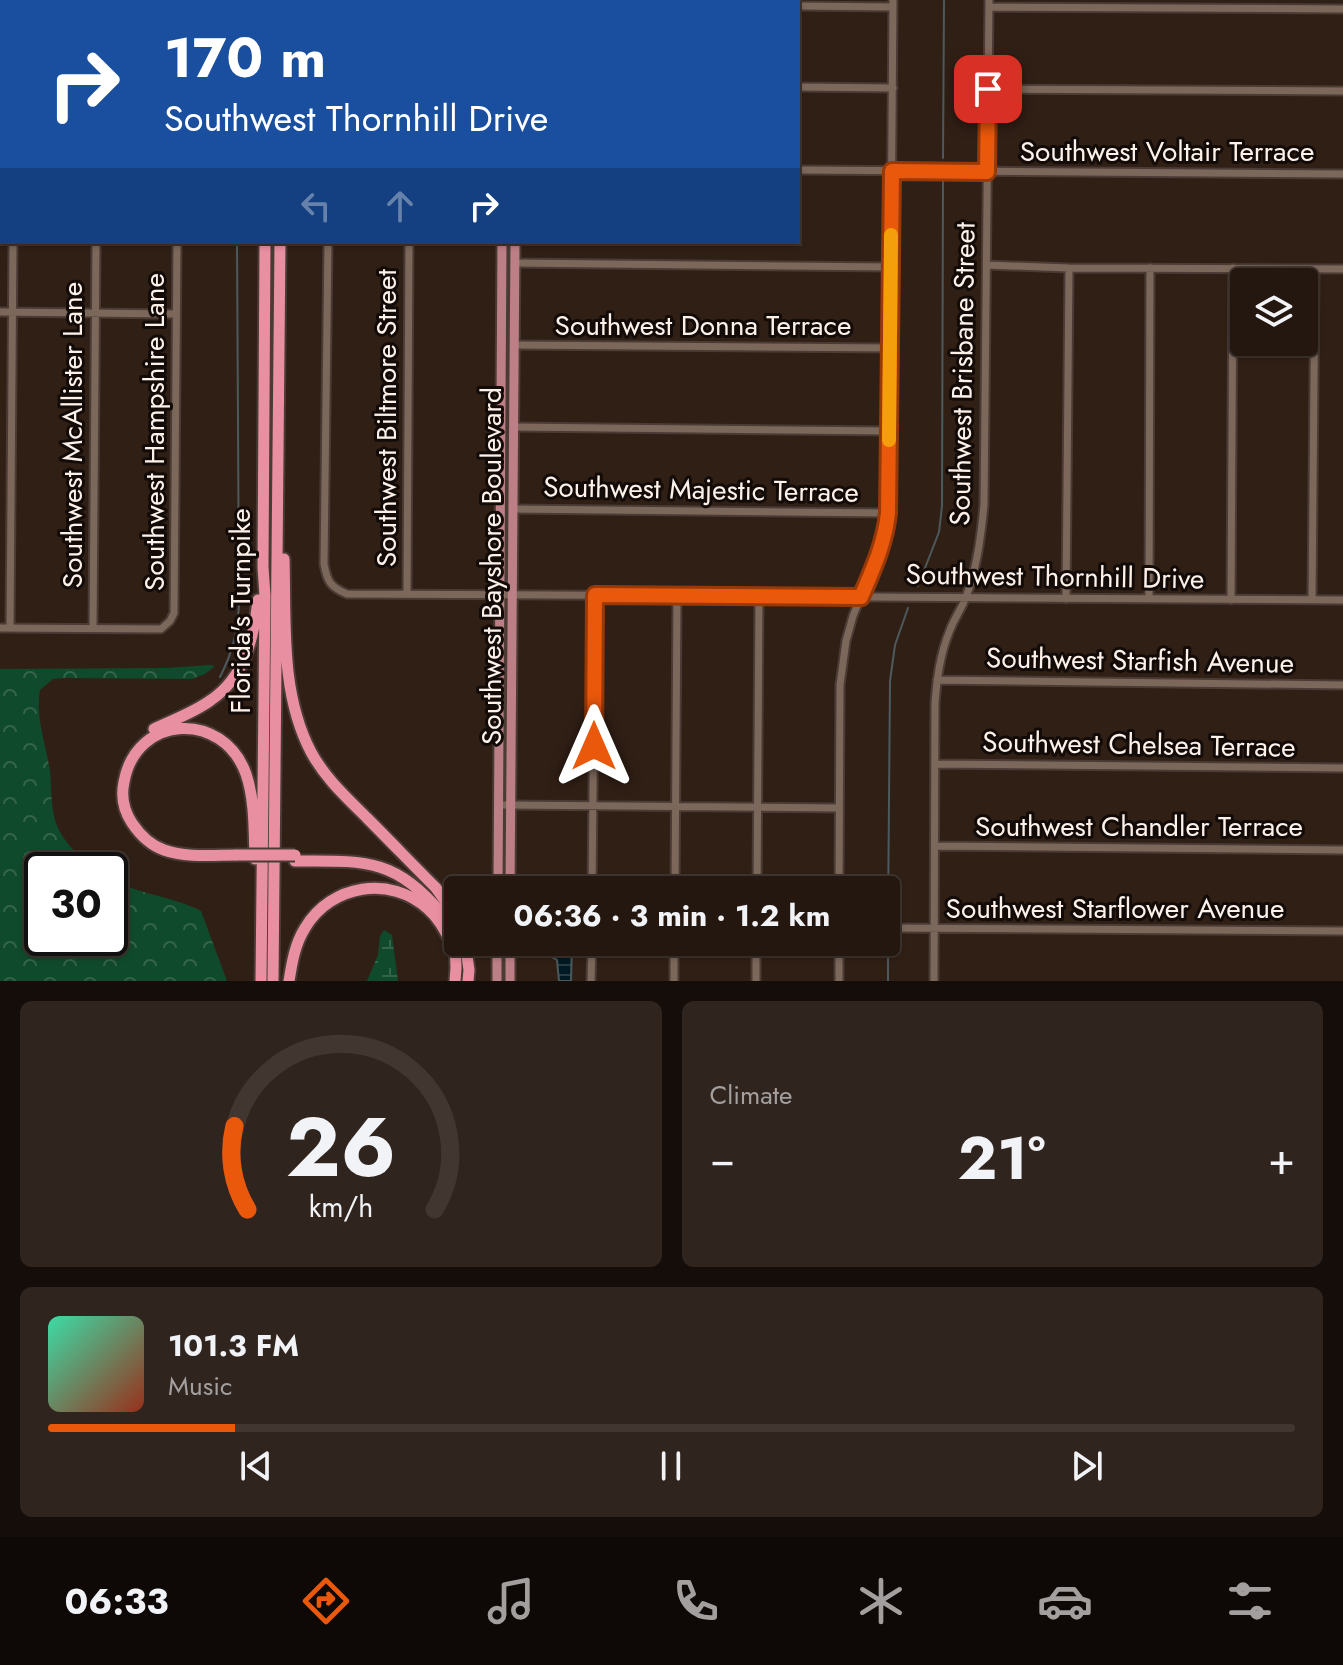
<!DOCTYPE html>
<html lang="en">
<head>
<meta charset="utf-8">
<style>
	body { margin:0; font-family:Jost,sans-serif; background:#30241e; color:#f1f3f6; height:100vh; display:flex; flex-direction:column; font-size:30px; white-space:nowrap }
	* { box-sizing:border-box; margin:0 }
	p { font-size:26px; color:#a39f9f }
	.icon { flex:none; width:44px; height:44px; fill:none; stroke:currentColor; stroke-width:2; stroke-linecap:round; stroke-linejoin:round }
	.map { position:relative; height:981px; overflow:hidden }
	.drawer { display:flex; flex-direction:column; gap:20px; padding:20px; background:#140d09; flex:1 }
	.drawer>* { flex:none }
	.guide { position:absolute; left:0px; top:0px; width:800px; height:244px; box-shadow:0 2px 6px #0004,0 0 0 2px #413630; background:#1a4fa0; color:#fff; overflow:hidden }
	.controls { position:absolute; left:1230px; top:268px; display:grid; gap:16px }
	.controls a { display:grid; place-items:center; width:88px; height:88px; border-radius:8px; background:#241710; box-shadow:0 2px 6px #0004,0 0 0 2px #413630; font-size:40px }
	.speed { position:absolute; left:24px; top:852px; display:flex; gap:16px; font-size:40px; font-weight:700; text-align:center }
	.speed>* { display:grid; place-content:center; width:104px; height:104px; border-radius:50%; background:#241710; box-shadow:0 2px 6px #0004,0 0 0 2px #413630; line-height:1 }
	.speed .limit { border:4px solid #111; border-radius:12px; background:#fff; color:#111 }
	.pin { position:absolute; display:grid; place-items:center; width:68px; height:68px; color:#fff; margin:-34px; border-radius:16px; box-shadow:0 4px 12px #0006 }
	.me { position:absolute; width:88px; margin:-44px; rotate:0deg; stroke-linejoin:round; filter:drop-shadow(0 0 6px #0008) }
	.turn { display:flex; align-items:center; gap:28px; height:168px; padding:0 32px; font-size:36px }
	.turn .icon { width:104px; height:104px; stroke-width:2.5 }
	.turn b { display:block; font-size:56px; line-height:68px }
	.lanes { display:flex; align-items:center; height:76px; padding:0 32px; background:#0003; justify-content:center; gap:40px; direction:ltr }
	.lanes .off { opacity:.35 }
	.big { font-size:60px; font-weight:700; line-height:1.1 }
	.drawer .widget { flex:1; display:flex; flex-direction:column; justify-content:center; gap:12px; min-width:0; padding:0 28px; border-radius:12px; background:#30241e }
	.drawer .dial { align-items:center; gap:0 }
	.dial svg { height:208px; overflow:visible; fill:none; stroke:#413630; stroke-width:7; stroke-linecap:round; text-anchor:middle }
	.dial text { fill:#f1f3f6; stroke:none }
	.song { display:flex; align-items:center; gap:24px }
	.cover { width:96px; height:96px; border-radius:12px; background:linear-gradient(135deg,hsl(160 70% 55%),hsl(10 70% 35%)) }
	.played { height:8px; border-radius:4px; background:linear-gradient(90deg,#ea580c 15%,#413630 15%) }
	.keys { display:flex; justify-content:space-around; direction:ltr }
	.heat { display:flex; justify-content:space-between; align-items:center; font-size:44px; direction:ltr }
	.drawer .tiles { flex:1; display:grid; gap:20px; grid-template-columns:1fr 1fr }
	.widget:last-child { grid-column:span 2 }
	.trip { position:absolute; left:444px; top:876px; width:456px; height:80px; border-radius:8px; background:#241710; box-shadow:0 2px 6px #0004,0 0 0 2px #413630; font-weight:700; line-height:80px; text-align:center }
	.tab-bar { display:flex; height:128px; justify-content:space-around; align-items:center; background:#0e0906; color:#a39f9f }
	.tab-bar .icon { width:56px; height:56px }
	.tab-bar .current { color:#ea580c }
	.tab-bar b { font-size:36px; color:#f1f3f6 }
	.map>svg:first-child { display:block }
	.forest { fill:url(#forest-crowns) }
	.wetland { fill:url(#wetland-marsh) }
	.park { fill:url(#park-dots) }
	.water { fill:url(#water-rules); stroke:#4c5a5e; stroke-width:2 }
	.lines { fill:none; stroke-linecap:round; stroke-linejoin:round }
	.stream { stroke:#4c5a5e; stroke-width:2 }
	.minor-casing { stroke:#4a3b35; stroke-width:11 }
	.major-casing { stroke:#4a3b35; stroke-width:13 }
	.highway-casing { stroke:#4a3b35; stroke-width:15 }
	.minor { stroke:#7c675b; stroke-width:7 }
	.major { stroke:#bd7f86; stroke-width:9 }
	.highway { stroke:#e98fa2; stroke-width:11 }
	.highway-bridge-casing { stroke:#4a3b35; stroke-width:15; stroke-linecap:butt }
	.highway-bridge { stroke:#e98fa2; stroke-width:11 }
	.route-casing { stroke:#983908; stroke-width:20 }
	.route { stroke:#ea580c; stroke-width:14 }
	.slow { stroke:#f59e0b; stroke-width:14 }
	.labels { text-anchor:middle; stroke-width:6; stroke-linejoin:round; paint-order:stroke }
	.street-label { font-size:28px; fill:#fdf1ea; stroke:#120b07 }
</style>
</head>
<body>
<div class="map">
<svg width="1343" height="981" viewBox="0 0 1343 981">
	<defs>
		<pattern id="forest-crowns" width="20" height="18" patternUnits="userSpaceOnUse" patternTransform="scale(2)"><rect width="20" height="18" fill="#104a2c"/><path d="M2 6a3 3 0 1 1 6 0M12 15a3 3 0 1 1 6 0" fill="none" stroke="#34654b"/></pattern>
		<pattern id="wetland-marsh" width="20" height="14" patternUnits="userSpaceOnUse" patternTransform="scale(2)"><rect width="20" height="14" fill="#104a2c"/><path d="M1 5h8M5 5V1M11 12h8M15 12V8" fill="none" stroke="#34654b"/></pattern>
		<pattern id="park-dots" width="8" height="8" patternUnits="userSpaceOnUse" patternTransform="scale(2)"><rect width="8" height="8" fill="#104a2c"/><path d="M2 2h.1M6 6h.1" fill="none" stroke="#34654b" stroke-width="1.8" stroke-linecap="round"/></pattern>
		<pattern id="water-rules" width="6" height="5" patternUnits="userSpaceOnUse" patternTransform="scale(2)"><rect width="6" height="5" fill="#001922"/><path d="M0 2.5h6" fill="none" stroke="#263b42"/></pattern>
	</defs>
	<rect width="100%" height="100%" fill="#301f15"/>
	<!-- forest -->
	<path class="forest" d="M209 665 215 666 205 674 192 679 64 678 53 679 40 690C35 717 46 744 50 771 52 789 50 811 58 828 65 844 82 859 96 870H42V938H110V878C139 895 172 896 201 911L227 981H0V669L166 668Z"/>
	<!-- wetland -->
	<path class="wetland" d="M384 930 392 935 398 981H367L378 955 380 936Z"/>
	<!-- park -->
	<path class="park" d="M0 0H220V2H2V42H0Z"/>
	<!-- water -->
	<path class="water" d="M530 942H572L571 981H559L557 960 548 955 532 954Z"/>
	<g class="lines">
		<!-- stream -->
		<path class="stream" d="M237 2V0
			M461 2V0
			M943 158 944 0
			M918 586 939 532 942 506 943 179
			M220 677C233 651 237 634 239 605L237 242
			M888 919 890 681 895 645 908 608
			M888 981V937"/>
		<defs>
			<path id="minor" d="M330 2V0
				M411 2V0
				M798 6 893 7
				M989 7 1343 9
				M0 82H2
				M798 87 893 88
				M988 89 1343 91
				M798 170 1343 174
				M328 242 324 564C327 581 330 587 347 594 679 596 1011 597 1343 600
				M515 263 891 267
				M987 265 1069 268 1343 269
				M0 312 176 314
				M515 345 891 348
				M514 427 889 431
				M513 509 888 513
				M407 594 409 242
				M1066 599 1069 268
				M1149 599 1150 268
				M1231 600 1233 268
				M1312 600 1315 270
				M0 628 161 629 170 621 174 613 177 242
				M10 628 13 242
				M93 628 96 242
				M937 680 1343 685
				M935 764 1343 768
				M498 805 839 808
				M935 846 1343 850
				M592 890 595 595
				M675 890 677 596
				M757 890 759 596
				M839 890 840 685 846 641 853 616 886 534 889 493 893 0
				M886 928 1343 931
				M591 981 592 942
				M674 981V942
				M756 981V942
				M839 981V942
				M934 981 935 703C937 678 940 654 950 630 954 619 962 608 966 597 977 568 981 536 984 505L989 0"/>
			<path id="major" d="M513 0 516 2
				M504 2V0
				M498 890 502 242
				M510 890 515 242
				M510 942V981
				M497 981V942"/>
			<path id="highway" d="M267 2V0
				M282 2V0
				M284 559C286 623 280 693 311 752 325 778 346 797 367 818 390 841 413 865 436 888L446 902 458 926
				M154 729C173 720 195 712 211 700 245 677 254 637 258 600
				M237 855C214 855 186 858 164 850 150 845 140 835 132 823 124 811 121 796 124 782 136 714 223 710 246 774 255 800 254 831 255 859
				M295 861C362 861 395 857 441 913
				M465 942 469 970 468 981
				M455 943 456 968 455 981
				M261 981 265 596 263 567 265 242
				M273 981 280 242
				M289 981C292 962 295 944 305 928 331 884 391 875 428 909 441 920 447 936 455 950"/>
		</defs>
		<!-- minor casing -->
		<use href="#minor" class="minor-casing"/>
		<!-- major casing -->
		<use href="#major" class="major-casing"/>
		<!-- highway casing -->
		<use href="#highway" class="highway-casing"/>
		<!-- minor -->
		<use href="#minor" class="minor"/>
		<!-- major -->
		<use href="#major" class="major"/>
		<!-- highway -->
		<use href="#highway" class="highway"/>
		<defs>
			<path id="highway-bridge" d="M237 855H295"/>
		</defs>
		<!-- highway-bridge casing -->
		<use href="#highway-bridge" class="highway-bridge-casing"/>
		<!-- highway-bridge -->
		<use href="#highway-bridge" class="highway-bridge"/>
	</g>
	<g class="lines">
		<defs>
			<path id="route" d="M594 746 595 595 861 597C873 569 885 543 888 513L892 171 987 172 988 89"/>
		</defs>
		<!-- route casing -->
		<use href="#route" class="route-casing"/>
		<!-- route -->
		<use href="#route" class="route"/>
		<!-- slow -->
		<path class="slow" d="M889 440 891 235"/>
	</g>
	<g class="labels">
		<!-- street labels -->
		<g class="street-label">
			<text x="1167" y="161">Southwest Voltair Terrace</text>
			<text x="703" y="335">Southwest Donna Terrace</text>
			<text transform="translate(962 374) rotate(-89)" y="10">Southwest Brisbane Street</text>
			<text transform="translate(386 418) rotate(-90)" y="10">Southwest Biltmore Street</text>
			<text transform="translate(154 432) rotate(-90)" y="10">Southwest Hampshire Lane</text>
			<text transform="translate(72 435) rotate(-90)" y="10">Southwest McAllister Lane</text>
			<text transform="translate(701 489) rotate(1)" y="10">Southwest Majestic Terrace</text>
			<text transform="translate(491 566) rotate(-90)" y="10">Southwest Bayshore Boulevard</text>
			<text transform="translate(1055 576) rotate(1)" y="10">Southwest Thornhill Drive</text>
			<text transform="translate(240 611) rotate(-90)" y="10">Florida's Turnpike</text>
			<text transform="translate(1140 660) rotate(1)" y="10">Southwest Starfish Avenue</text>
			<text transform="translate(1139 744) rotate(1)" y="10">Southwest Chelsea Terrace</text>
			<text x="1139" y="836">Southwest Chandler Terrace</text>
			<text x="1115" y="918">Southwest Starflower Avenue</text>
		</g>
	</g>
</svg>
<div class="controls">
<a><svg class="icon" aria-label="layers" viewBox="0 0 24 24"><path d="M12 4l9 5-9 5-9-5zM3 14l9 5 9-5"/></svg></a>
</div>
<div class="speed"><div class="limit">30</div></div>
<div class="pin" style="left:988px;top:89px;background:#d93025"><svg class="icon" aria-label="arrive" viewBox="0 0 24 24"><path d="M6 21V4h12l-3 4 3 4H6"/></svg></div>
<svg class="me" style="left:594px;top:746px" viewBox="-20 -20 40 40"><path d="M0-17L14 15 0 8-14 15z" fill="#ea580c" stroke="#fff" stroke-width="4"/></svg>
<div class="trip">06:36 · 3 min · 1.2 km</div>
<div class="guide">
<div class="turn"><svg class="icon" aria-label="right" viewBox="0 0 24 24"><path d="M7 20v-9h11M14 6l5 5-5 5"/></svg><div><b>170 m</b>Southwest Thornhill Drive</div></div>
<div class="lanes"><svg class="icon off" aria-label="left" viewBox="0 0 24 24"><path d="M17 20v-9H6M10 6l-5 5 5 5"/></svg><svg class="icon off" aria-label="ahead" viewBox="0 0 24 24"><path d="M12 20V5M6 11l6-6 6 6"/></svg><svg class="icon" aria-label="right" viewBox="0 0 24 24"><path d="M7 20v-9h11M14 6l5 5-5 5"/></svg></div>
</div>
</div>
<section class="drawer">
<div class="tiles">
<div class="widget dial"><svg viewBox="0 0 100 80">
<path d="M14 69A42 42 0 1 1 86 69"/>
<path d="M14 69A42 42 0 0 1 9 37" stroke="#ea580c"/>
<text x="50" y="56" font-size="32" font-weight="700">26</text>
<text x="50" y="72" font-size="11">km/h</text>
</svg></div>
<div class="widget"><p>Climate</p>
<div class="heat"><a>−</a><b class="big">21°</b><a>+</a></div>
</div>
<div class="widget">
<div class="song"><i class="cover"></i><div><b>101.3 FM</b><p>Music</p></div></div>
<div class="played"></div>
<div class="keys"><svg class="icon" aria-label="previous" viewBox="0 0 24 24"><path d="M18 5L8 12l10 7zM5 5v14"/></svg><svg class="icon" aria-label="pause" viewBox="0 0 24 24"><path d="M8 5v14M16 5v14"/></svg><svg class="icon" aria-label="next" viewBox="0 0 24 24"><path d="M6 5l10 7-10 7zM19 5v14"/></svg></div>
</div>
</div>
</section>
<nav class="tab-bar">
<b>06:33</b>
<svg class="icon current" aria-label="directions" viewBox="0 0 24 24"><path d="M12 3l9 9-9 9-9-9zM9 14v-3h6M13 9l2 2-2 2"/></svg>
<svg class="icon" aria-label="music" viewBox="0 0 24 24"><path d="M9 18V5l10-2v13"/><circle cx="6" cy="18" r="3"/><circle cx="16" cy="16" r="3"/></svg>
<svg class="icon" aria-label="phone" viewBox="0 0 24 24"><path d="M5 4h4l2 5-3 2q2 4 5 5l2-3 5 2v4C11 20 4 13 5 4z"/></svg>
<svg class="icon" aria-label="climate" viewBox="0 0 24 24"><path d="M12 3v18M4 7l16 10M4 17L20 7"/></svg>
<svg class="icon" aria-label="car" viewBox="0 0 24 24"><path d="M5 17H2v-5l4-1 3-4h7l3 4 3 1v5h-3M9 17h6M6 11h13"/><circle cx="7" cy="17" r="2"/><circle cx="17" cy="17" r="2"/></svg>
<svg class="icon" aria-label="filters" viewBox="0 0 24 24"><path d="M4 7h16M4 17h16"/><circle cx="9" cy="7" r="2"/><circle cx="15" cy="17" r="2"/></svg>
</nav>
</body>
</html>
